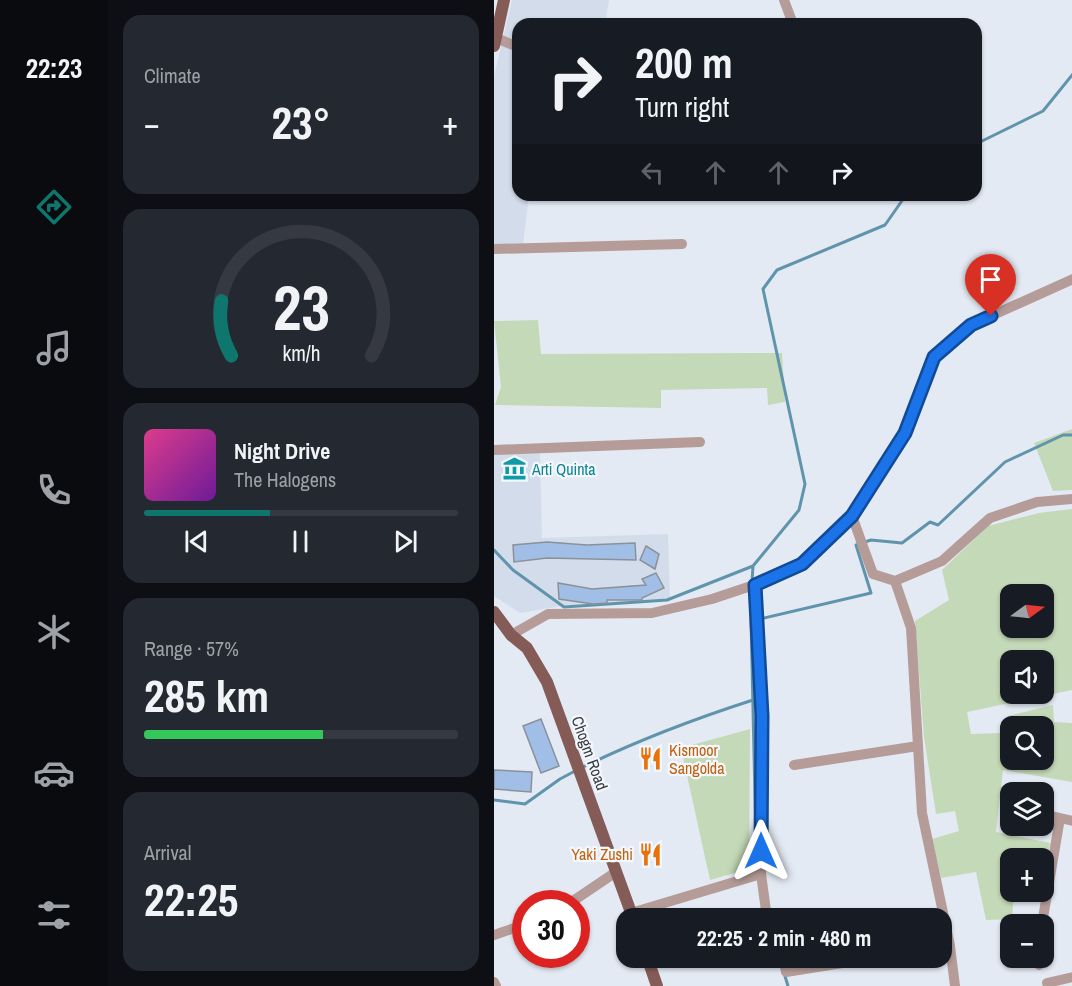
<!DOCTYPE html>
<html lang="en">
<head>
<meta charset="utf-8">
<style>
	body { margin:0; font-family:"Archivo Narrow",sans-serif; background:#242831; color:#f1f3f6; height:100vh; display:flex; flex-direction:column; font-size:22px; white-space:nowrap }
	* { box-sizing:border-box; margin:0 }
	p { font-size:20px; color:#9ea1a6 }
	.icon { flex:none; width:33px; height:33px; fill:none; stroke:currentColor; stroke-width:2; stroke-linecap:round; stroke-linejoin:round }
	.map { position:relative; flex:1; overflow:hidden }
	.details { display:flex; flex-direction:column; gap:15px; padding:15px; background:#0d0f14; width:386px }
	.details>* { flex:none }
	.top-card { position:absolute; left:18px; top:18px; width:470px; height:183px; border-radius:18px; box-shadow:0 2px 4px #0004; background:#171b24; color:#f1f3f6; overflow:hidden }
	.needle { width:39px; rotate:75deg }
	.fabs { position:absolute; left:506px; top:584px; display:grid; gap:12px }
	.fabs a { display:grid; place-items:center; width:54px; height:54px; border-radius:12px; background:#171b24; box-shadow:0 2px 4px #0004; font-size:30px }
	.speed { position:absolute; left:18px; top:890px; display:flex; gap:12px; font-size:30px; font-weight:700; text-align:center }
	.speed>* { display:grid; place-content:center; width:78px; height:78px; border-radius:50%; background:#171b24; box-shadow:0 2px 4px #0004; line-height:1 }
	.speed .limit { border:9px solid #d22; background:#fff; color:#111 }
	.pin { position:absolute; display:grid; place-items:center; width:51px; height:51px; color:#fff; margin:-62px -26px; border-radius:50% 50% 50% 0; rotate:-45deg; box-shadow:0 0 6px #0007 }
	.pin .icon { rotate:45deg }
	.me { position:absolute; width:66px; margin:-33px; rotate:0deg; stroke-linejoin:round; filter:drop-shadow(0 0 4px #0008) }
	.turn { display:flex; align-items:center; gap:21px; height:126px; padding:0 24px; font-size:27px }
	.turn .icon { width:78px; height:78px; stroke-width:2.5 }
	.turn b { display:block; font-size:42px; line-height:51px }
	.lanes { display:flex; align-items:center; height:57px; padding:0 24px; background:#0003; justify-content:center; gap:30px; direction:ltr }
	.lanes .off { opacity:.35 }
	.big { font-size:45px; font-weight:700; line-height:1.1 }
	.details .card { flex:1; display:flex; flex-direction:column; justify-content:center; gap:9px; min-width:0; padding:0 21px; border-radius:18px; background:#242831 }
	.details .dial { align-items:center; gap:0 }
	.dial svg { height:156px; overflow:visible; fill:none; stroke:#363941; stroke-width:7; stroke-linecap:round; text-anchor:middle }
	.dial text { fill:#f1f3f6; stroke:none }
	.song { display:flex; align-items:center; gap:18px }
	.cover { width:72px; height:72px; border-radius:9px; background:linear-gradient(135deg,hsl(330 70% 55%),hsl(280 70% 35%)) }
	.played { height:6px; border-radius:3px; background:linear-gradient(90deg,#0f766e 40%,#363941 40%) }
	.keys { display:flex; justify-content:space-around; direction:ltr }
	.heat { display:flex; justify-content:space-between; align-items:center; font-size:33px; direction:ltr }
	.charge { height:9px; border-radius:4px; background:linear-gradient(90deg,#34c759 57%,#363941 0) }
	.trip { position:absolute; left:122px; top:908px; width:336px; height:60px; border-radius:18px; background:#171b24; box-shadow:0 2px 4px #0004; font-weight:700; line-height:60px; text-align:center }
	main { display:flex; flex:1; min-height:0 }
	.tab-bar { display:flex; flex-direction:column; width:108px; justify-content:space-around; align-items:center; background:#090b0e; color:#9ea1a6 }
	.tab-bar .icon { width:42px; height:42px }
	.tab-bar .current { color:#0f766e }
	.tab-bar b { font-size:27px; color:#f1f3f6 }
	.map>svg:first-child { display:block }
	.built { fill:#d3dceb }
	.green { fill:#c4d9b7; fill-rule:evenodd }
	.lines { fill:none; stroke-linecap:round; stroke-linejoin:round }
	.stream { stroke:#5f94ac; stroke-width:3 }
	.building { fill:#a1bee7; stroke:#8b9198; stroke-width:1.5 }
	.minor { stroke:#b59c99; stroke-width:10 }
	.major { stroke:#855b57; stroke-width:12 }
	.route-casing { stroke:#114b97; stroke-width:15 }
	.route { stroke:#1a73e8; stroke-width:10 }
	.labels { text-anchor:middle; stroke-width:4.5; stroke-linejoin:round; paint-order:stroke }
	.culture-label { font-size:16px; fill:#0d838f; stroke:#f3f8fe; text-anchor:start }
	.food-label { font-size:16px; fill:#c56008; stroke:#f3f8fe; text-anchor:start }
	.street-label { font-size:16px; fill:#3a3c40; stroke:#f3f8fe }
</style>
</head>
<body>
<main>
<nav class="tab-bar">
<b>22:23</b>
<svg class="icon current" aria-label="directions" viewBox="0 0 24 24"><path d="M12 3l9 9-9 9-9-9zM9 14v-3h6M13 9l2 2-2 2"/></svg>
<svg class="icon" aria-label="music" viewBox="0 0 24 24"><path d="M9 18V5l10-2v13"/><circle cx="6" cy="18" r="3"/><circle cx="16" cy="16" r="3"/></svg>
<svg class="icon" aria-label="phone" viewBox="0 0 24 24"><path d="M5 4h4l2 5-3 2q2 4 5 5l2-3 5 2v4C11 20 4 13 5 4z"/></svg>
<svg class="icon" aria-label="climate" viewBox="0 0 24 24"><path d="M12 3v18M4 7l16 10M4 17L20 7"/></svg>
<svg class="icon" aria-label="car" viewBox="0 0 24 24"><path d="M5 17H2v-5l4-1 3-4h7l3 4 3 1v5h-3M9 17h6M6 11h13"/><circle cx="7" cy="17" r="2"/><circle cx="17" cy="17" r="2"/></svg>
<svg class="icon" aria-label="filters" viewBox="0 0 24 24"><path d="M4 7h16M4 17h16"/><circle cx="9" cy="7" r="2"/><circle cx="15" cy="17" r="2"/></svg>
</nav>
<section class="details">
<div class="card"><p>Climate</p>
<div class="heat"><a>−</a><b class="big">23°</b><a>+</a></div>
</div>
<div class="card dial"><svg viewBox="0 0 100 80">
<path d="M14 69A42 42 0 1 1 86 69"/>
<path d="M14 69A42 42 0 0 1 9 41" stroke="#0f766e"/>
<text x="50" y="56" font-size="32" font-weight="700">23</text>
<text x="50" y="72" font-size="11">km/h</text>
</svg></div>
<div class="card">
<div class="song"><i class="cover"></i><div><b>Night Drive</b><p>The Halogens</p></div></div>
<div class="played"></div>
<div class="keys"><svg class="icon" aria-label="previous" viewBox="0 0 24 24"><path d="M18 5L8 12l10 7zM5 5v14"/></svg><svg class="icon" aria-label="pause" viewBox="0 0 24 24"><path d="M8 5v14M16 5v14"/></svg><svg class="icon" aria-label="next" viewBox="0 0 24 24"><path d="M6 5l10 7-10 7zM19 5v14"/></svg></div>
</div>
<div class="card"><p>Range · 57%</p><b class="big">285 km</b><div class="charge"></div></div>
<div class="card"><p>Arrival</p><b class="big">22:25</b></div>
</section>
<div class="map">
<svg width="579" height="986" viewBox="0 0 579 986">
	<rect width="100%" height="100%" fill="#e4eaf3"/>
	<!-- built -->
	<path class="built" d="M18 0H115L111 24H24V195H35L29 245H0V76Z
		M46 453 48 538 174 534 176 600 73 605 26 613 0 596V454Z"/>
	<!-- green -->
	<path class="green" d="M44 320 47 354 288 353 291 402 274 405 273 388 167 390V408L1 405 7 387 0 321Z
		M578 429V490L559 491 540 443Z
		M578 509V690L473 712 477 734 508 733 514 716 559 705 560 722 578 723V782L509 770 502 832 556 843 552 865H549V858H516V891H520L518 919 492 920 482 872 447 878 438 839 465 831 461 811 442 814 430 737 421 621 455 600 448 570 494 526 545 513ZM516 594H549V627H516ZM516 660H549V693H516ZM516 726H549V759H516Z
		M256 729 255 869 216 880 187 748Z"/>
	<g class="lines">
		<!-- stream -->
		<path class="stream" d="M482 144 549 111 579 74
			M0 550 19 570 70 607 173 600 259 566 305 510 311 484 269 289 283 270 391 225 412 195
			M258 582 259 566
			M257 619 262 843
			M257 621 377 593 362 545 377 540 408 543 436 522 444 525 511 462 569 435H579
			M87 768C142 741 200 719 259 700
			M0 800 31 804 66 779 81 771
			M290 973 294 986"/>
	</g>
	<!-- building -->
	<path class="building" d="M53 542 93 545 141 543 142 560 53 558 20 562 19 545Z
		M152 546 165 554 161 569 146 560Z
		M162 573 170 588 148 598V600H113V603L99 604 65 599 64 583 98 589 152 585 148 579Z
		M47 719 65 766 47 773 29 726Z
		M0 770 38 772 37 792 0 789Z"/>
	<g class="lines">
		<!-- minor -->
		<path class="minor" d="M290 0 299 24
			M2 38 24 47
			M201 195H204
			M0 249 188 244
			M0 450 206 442
			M358 516 379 574 401 581 417 628 428 813 456 946 461 986
			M401 581 448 561 496 518 543 502 579 499
			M260 585 268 715 267 874 273 918
			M17 635 54 614 158 613 218 599 260 585 308 564 358 516 411 433 440 357 477 325 579 279
			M300 765 424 746
			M549 814 579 821
			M76 903 122 872
			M137 913 267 874
			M548 924 566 818
			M0 935 32 924
			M289 957 292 972 386 957
			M545 957V965
			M154 962 169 957
			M0 982 2 986
			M553 983 579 977"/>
		<!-- major -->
		<path class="major" d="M0 46 10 0
			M0 612 17 635 33 648 53 682 139 918
			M153 957 163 986"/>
	</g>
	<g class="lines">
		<defs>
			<path id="route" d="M267 851 268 716 261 585 308 564 358 516 411 433 440 357 477 325 497 316"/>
		</defs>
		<!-- route casing -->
		<use href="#route" class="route-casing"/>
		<!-- route -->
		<use href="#route" class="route"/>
	</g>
	<!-- icons -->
	<defs>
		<symbol id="museum-bare" viewBox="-9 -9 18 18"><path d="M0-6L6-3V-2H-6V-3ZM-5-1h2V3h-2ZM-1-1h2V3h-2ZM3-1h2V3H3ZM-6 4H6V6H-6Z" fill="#0f9aa8" stroke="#f3f8fe" stroke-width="2.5" paint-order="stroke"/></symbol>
		<symbol id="restaurant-bare" viewBox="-9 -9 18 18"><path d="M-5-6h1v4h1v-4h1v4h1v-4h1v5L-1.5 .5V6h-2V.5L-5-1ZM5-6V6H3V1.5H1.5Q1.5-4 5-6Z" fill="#e8710a" stroke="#f3f8fe" stroke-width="2.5" paint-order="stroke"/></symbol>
	</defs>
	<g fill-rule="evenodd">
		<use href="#museum-bare" x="4" y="452" width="33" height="33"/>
		<use href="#restaurant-bare" x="140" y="742" width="33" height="33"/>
		<use href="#restaurant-bare" x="140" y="838" width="33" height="33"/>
	</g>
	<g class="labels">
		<!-- culture labels -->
		<g class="culture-label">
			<text x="38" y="475">Arti Quinta</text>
		</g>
		<!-- food labels -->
		<g class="food-label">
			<text x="175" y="756">Kismoor<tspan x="175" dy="18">Sangolda</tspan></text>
			<text x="139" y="860" text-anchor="end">Yaki Zushi</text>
		</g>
		<!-- street labels -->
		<g class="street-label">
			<text transform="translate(96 753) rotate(70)" y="6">Chogm Road</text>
		</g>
	</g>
</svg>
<div class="fabs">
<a><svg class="needle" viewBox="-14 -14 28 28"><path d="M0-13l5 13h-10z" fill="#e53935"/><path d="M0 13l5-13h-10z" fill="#9ea1a6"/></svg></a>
<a><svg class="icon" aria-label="sound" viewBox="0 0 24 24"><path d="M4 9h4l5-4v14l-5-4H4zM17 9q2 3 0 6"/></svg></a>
<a><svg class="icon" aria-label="search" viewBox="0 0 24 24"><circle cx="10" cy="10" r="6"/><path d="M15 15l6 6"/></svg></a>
<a><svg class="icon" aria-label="layers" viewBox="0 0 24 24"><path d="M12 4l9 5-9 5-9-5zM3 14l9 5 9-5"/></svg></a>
<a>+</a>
<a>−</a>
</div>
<div class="speed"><div class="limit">30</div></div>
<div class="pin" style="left:497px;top:316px;background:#d93025"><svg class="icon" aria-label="arrive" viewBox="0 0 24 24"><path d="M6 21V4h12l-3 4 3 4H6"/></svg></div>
<svg class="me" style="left:267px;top:851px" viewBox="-20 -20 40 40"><path d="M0-17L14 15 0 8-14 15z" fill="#1a73e8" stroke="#fff" stroke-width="4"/></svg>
<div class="trip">22:25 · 2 min · 480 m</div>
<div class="top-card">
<div class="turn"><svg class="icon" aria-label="right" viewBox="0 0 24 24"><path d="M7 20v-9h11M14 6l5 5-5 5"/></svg><div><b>200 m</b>Turn right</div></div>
<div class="lanes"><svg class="icon off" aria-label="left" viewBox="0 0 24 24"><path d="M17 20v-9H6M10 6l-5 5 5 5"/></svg><svg class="icon off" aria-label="ahead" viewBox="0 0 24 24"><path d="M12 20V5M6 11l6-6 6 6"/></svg><svg class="icon off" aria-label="ahead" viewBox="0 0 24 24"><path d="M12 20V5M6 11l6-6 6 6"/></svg><svg class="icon" aria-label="right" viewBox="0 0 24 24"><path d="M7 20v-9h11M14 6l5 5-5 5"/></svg></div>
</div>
</div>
</main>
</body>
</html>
